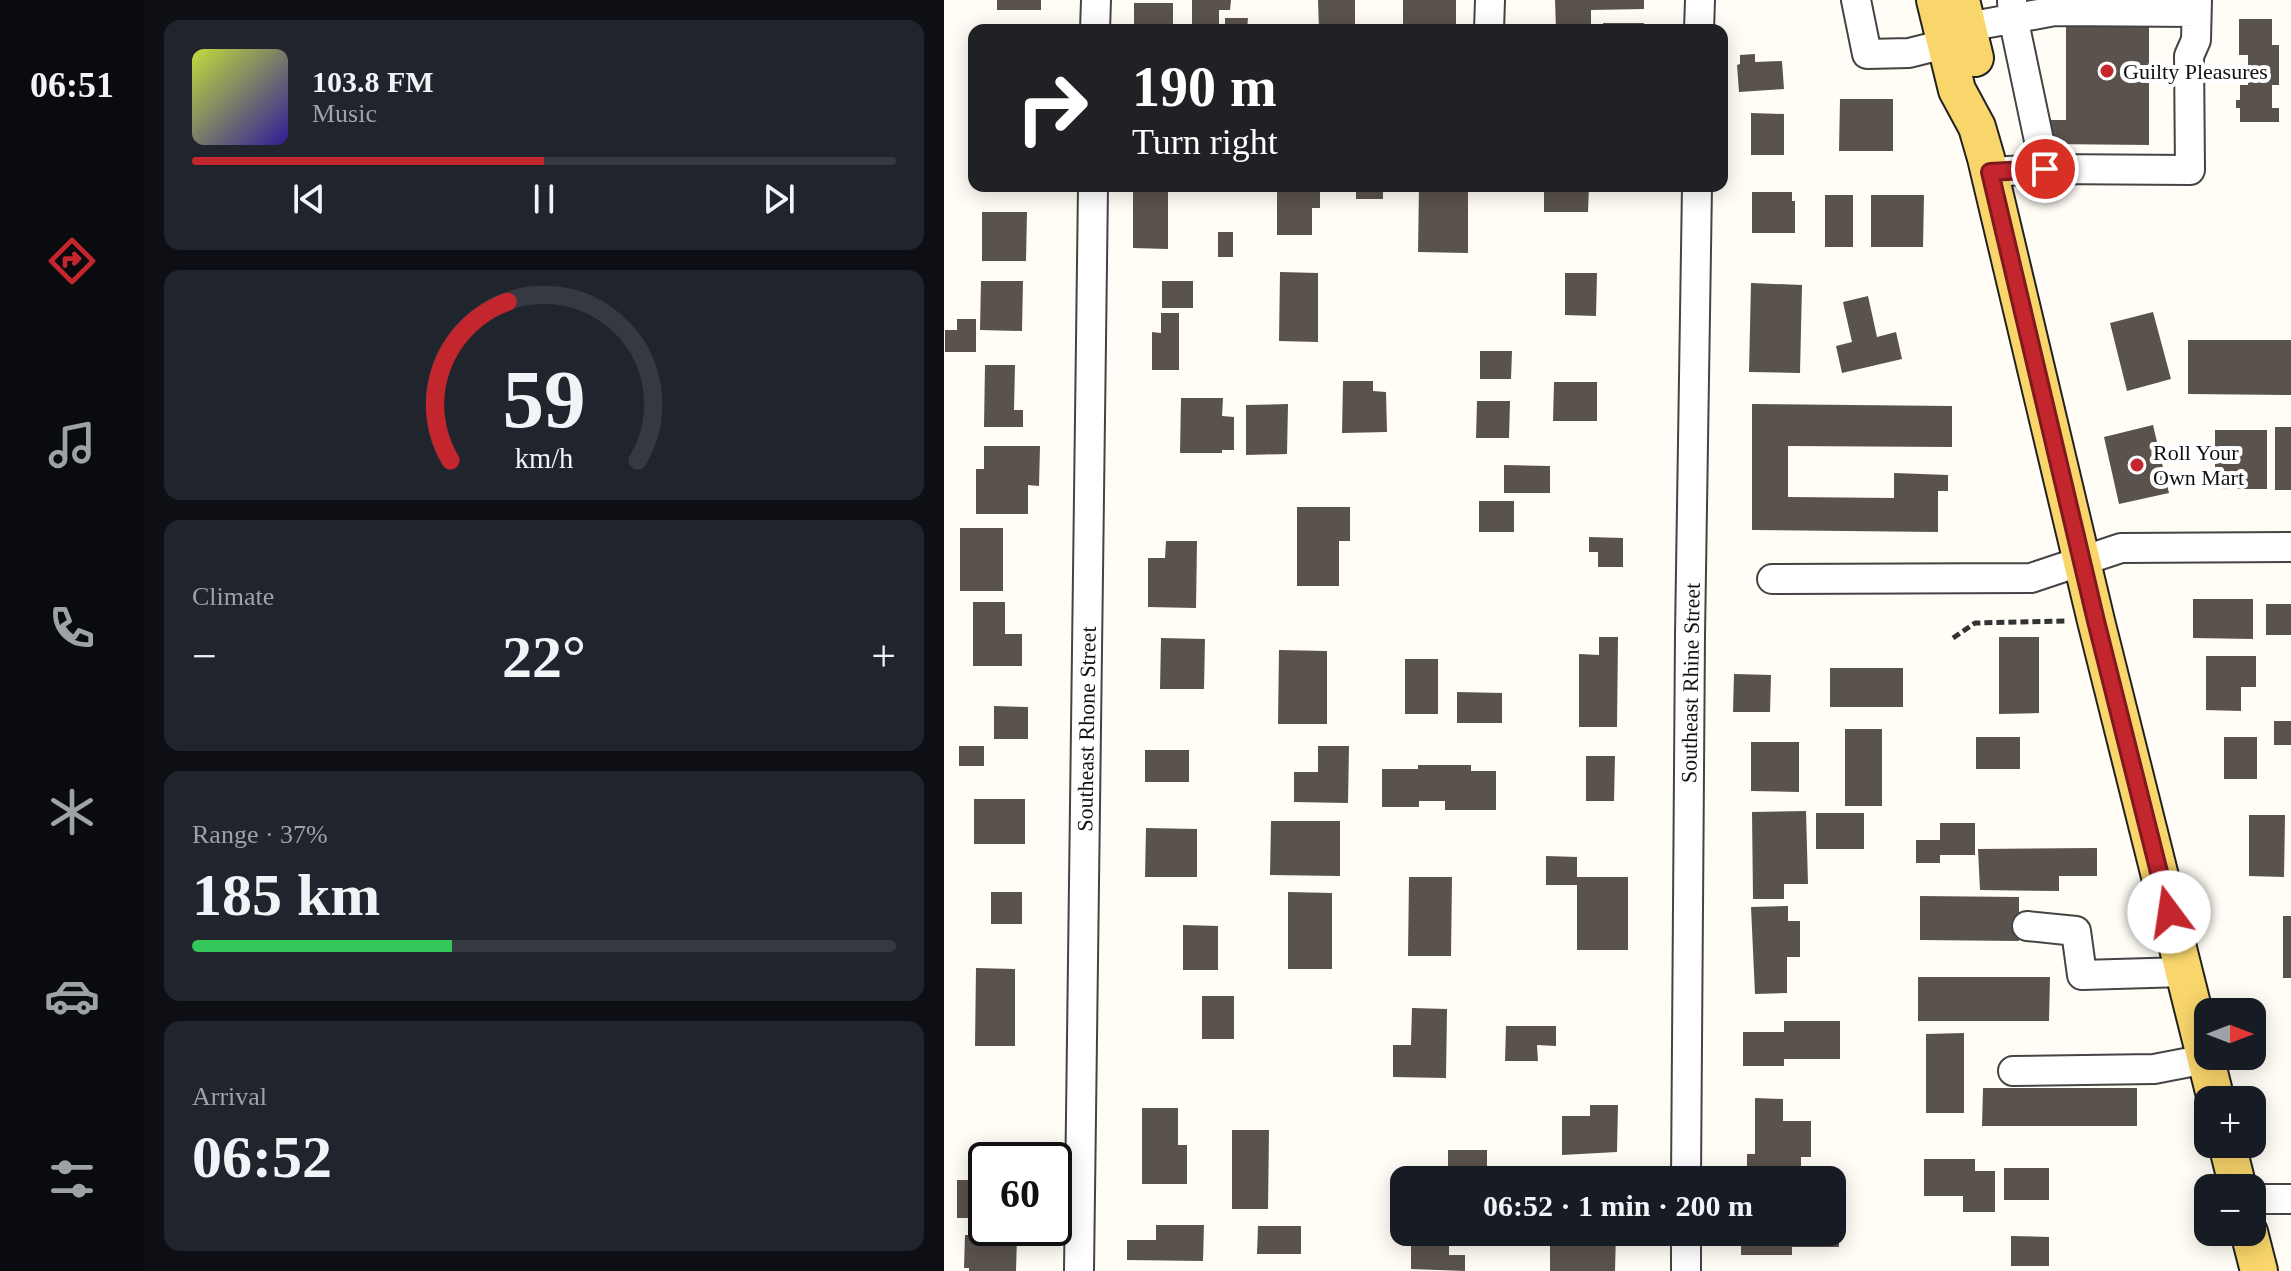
<!DOCTYPE html>
<html lang="en">
<head>
<meta charset="utf-8">
<style>
	body { margin:0; font-family:Georgia,serif; background:#20242c; color:#f1f3f6; height:100vh; display:flex; flex-direction:column; font-size:30px; white-space:nowrap }
	* { box-sizing:border-box; margin:0 }
	p { font-size:26px; color:#9ea1a6 }
	.icon { flex:none; width:44px; height:44px; fill:none; stroke:currentColor; stroke-width:2; stroke-linecap:round; stroke-linejoin:round }
	.map { position:relative; flex:1; overflow:hidden }
	.sheet { display:flex; flex-direction:column; gap:20px; padding:20px; background:#0d0f14; width:800px }
	.sheet>* { flex:none }
	.hud { position:absolute; left:24px; top:24px; width:760px; height:168px; border-radius:16px; box-shadow:0 4px 20px #0003; background:#202124; color:#fff; overflow:hidden }
	.needle { width:52px; rotate:90deg }
	.tools { position:absolute; left:1250px; top:998px; display:grid; gap:16px }
	.tools a { display:grid; place-items:center; width:72px; height:72px; border-radius:16px; background:#171b24; box-shadow:0 4px 20px #0003; font-size:40px }
	.speed { position:absolute; left:24px; top:1142px; display:flex; gap:16px; font-size:40px; font-weight:700; text-align:center }
	.speed>* { display:grid; place-content:center; width:104px; height:104px; border-radius:50%; background:#171b24; box-shadow:0 4px 20px #0003; line-height:1 }
	.speed .limit { border:4px solid #111; border-radius:12px; background:#fff; color:#111 }
	.pin { position:absolute; display:grid; place-items:center; width:68px; height:68px; color:#fff; margin:-34px; border:4px solid #fff; border-radius:50%; box-shadow:0 2px 8px #0007 }
	.me { position:absolute; width:88px; margin:-44px; rotate:346deg; stroke-linejoin:round; filter:drop-shadow(0 0 6px #0008) }
	.turn { display:flex; align-items:center; gap:28px; height:168px; padding:0 32px; font-size:36px }
	.turn .icon { width:104px; height:104px; stroke-width:2.5 }
	.turn b { display:block; font-size:56px; line-height:68px }
	.big { font-size:60px; font-weight:600; line-height:1.1 }
	.sheet .widget { flex:1; display:flex; flex-direction:column; justify-content:center; gap:12px; min-width:0; padding:0 28px; border-radius:16px; background:#20242c }
	.sheet .dial { align-items:center; gap:0 }
	.dial svg { height:208px; overflow:visible; fill:none; stroke:#363941; stroke-width:7; stroke-linecap:round; text-anchor:middle }
	.dial text { fill:#f1f3f6; stroke:none }
	.song { display:flex; align-items:center; gap:24px }
	.cover { width:96px; height:96px; border-radius:12px; background:linear-gradient(135deg,hsl(70 70% 55%),hsl(250 70% 35%)) }
	.played { height:8px; border-radius:4px; background:linear-gradient(90deg,#c4262e 50%,#363941 50%) }
	.keys { display:flex; justify-content:space-around; direction:ltr }
	.heat { display:flex; justify-content:space-between; align-items:center; font-size:44px; direction:ltr }
	.charge { height:12px; border-radius:6px; background:linear-gradient(90deg,#34c759 37%,#363941 0) }
	.trip { position:absolute; left:446px; top:1166px; width:456px; height:80px; border-radius:16px; background:#171b24; box-shadow:0 4px 20px #0003; font-weight:600; line-height:80px; text-align:center }
	main { display:flex; flex:1; min-height:0 }
	.dock { display:flex; flex-direction:column; width:144px; justify-content:space-around; align-items:center; background:#090b0e; color:#9ea1a6 }
	.dock .icon { width:56px; height:56px }
	.dock .current { color:#c4262e }
	.dock b { font-size:36px; color:#f1f3f6 }
	.map>svg:first-child { display:block }
	.building { fill:#5a524d }
	.lines { fill:none; stroke-linecap:round; stroke-linejoin:round }
	.minor-casing { stroke:#444; stroke-width:32 }
	.major-casing { stroke:#222; stroke-width:40 }
	.path { stroke:#333; stroke-width:5; stroke-dasharray:8 4; stroke-linecap:butt }
	.minor { stroke:#fff; stroke-width:28 }
	.major { stroke:#f9d66b; stroke-width:36 }
	.route-casing { stroke:#7f191e; stroke-width:20 }
	.route { stroke:#c4262e; stroke-width:14 }
	.poi-dot { fill:#c4262e; stroke:#fff; stroke-width:3 }
	.labels { text-anchor:middle; stroke-width:8; stroke-linejoin:round; paint-order:stroke }
	.poi-label { font-size:22px; fill:#111; stroke:#fff; text-anchor:start }
	.street-label { font-size:22px; fill:#111; stroke:#fff }
</style>
</head>
<body>
<main>
<nav class="dock">
<b>06:51</b>
<svg class="icon current" aria-label="directions" viewBox="0 0 24 24"><path d="M12 3l9 9-9 9-9-9zM9 14v-3h6M13 9l2 2-2 2"/></svg>
<svg class="icon" aria-label="music" viewBox="0 0 24 24"><path d="M9 18V5l10-2v13"/><circle cx="6" cy="18" r="3"/><circle cx="16" cy="16" r="3"/></svg>
<svg class="icon" aria-label="phone" viewBox="0 0 24 24"><path d="M5 4h4l2 5-3 2q2 4 5 5l2-3 5 2v4C11 20 4 13 5 4z"/></svg>
<svg class="icon" aria-label="climate" viewBox="0 0 24 24"><path d="M12 3v18M4 7l16 10M4 17L20 7"/></svg>
<svg class="icon" aria-label="car" viewBox="0 0 24 24"><path d="M5 17H2v-5l4-1 3-4h7l3 4 3 1v5h-3M9 17h6M6 11h13"/><circle cx="7" cy="17" r="2"/><circle cx="17" cy="17" r="2"/></svg>
<svg class="icon" aria-label="filters" viewBox="0 0 24 24"><path d="M4 7h16M4 17h16"/><circle cx="9" cy="7" r="2"/><circle cx="15" cy="17" r="2"/></svg>
</nav>
<section class="sheet">
<div class="widget">
<div class="song"><i class="cover"></i><div><b>103.8 FM</b><p>Music</p></div></div>
<div class="played"></div>
<div class="keys"><svg class="icon" aria-label="previous" viewBox="0 0 24 24"><path d="M18 5L8 12l10 7zM5 5v14"/></svg><svg class="icon" aria-label="pause" viewBox="0 0 24 24"><path d="M8 5v14M16 5v14"/></svg><svg class="icon" aria-label="next" viewBox="0 0 24 24"><path d="M6 5l10 7-10 7zM19 5v14"/></svg></div>
</div>
<div class="widget dial"><svg viewBox="0 0 100 80">
<path d="M14 69A42 42 0 1 1 86 69"/>
<path d="M14 69A42 42 0 0 1 36 8" stroke="#c4262e"/>
<text x="50" y="56" font-size="32" font-weight="700">59</text>
<text x="50" y="72" font-size="11">km/h</text>
</svg></div>
<div class="widget"><p>Climate</p>
<div class="heat"><a>−</a><b class="big">22°</b><a>+</a></div>
</div>
<div class="widget"><p>Range · 37%</p><b class="big">185 km</b><div class="charge"></div></div>
<div class="widget"><p>Arrival</p><b class="big">06:52</b></div>
</section>
<div class="map">
<svg width="1347" height="1271" viewBox="0 0 1347 1271">
	<rect width="100%" height="100%" fill="#fffdf5"/>
	<!-- building -->
	<path class="building" d="M53 0H97V10H53Z
		M248 0H287L286 10H275V30H248Z
		M374 0H411V30H375Z
		M459 0H512V30H459Z
		M611 0H700V9L647 10V30H612Z
		M190 3H229V30H190Z
		M1122 16 1205 21V145L1104 144 1105 120H1122Z
		M281 18H304L303 30H281Z
		M1295 19H1328V45H1335V85H1328V108H1335V122H1296V108H1292V100H1296V85H1304V55H1295Z
		M659 23H700V30H659Z
		M76 25H114V30H76Z
		M811 54V62L838 61 840 89 795 92 793 65 796 64V55Z
		M896 99H949V151H895Z
		M807 113 840 114V155H807Z
		M189 186H224V249L189 248Z
		M333 186H376V208H368V235H333Z
		M412 186H439V199H412Z
		M475 186H524V253L474 252Z
		M600 186H645L644 212H600Z
		M808 192H848V201H851V233H808Z
		M881 195H909V247H881Z
		M927 195H980L979 247H927Z
		M38 212H83L82 261H38Z
		M274 232H289V257H274Z
		M336 272 374 273V342L335 341Z
		M621 273H653L652 316 621 315Z
		M37 281H79L78 331 36 330Z
		M218 281H249V308H218Z
		M807 283 858 285 856 373 805 372Z
		M924 296 933 337 952 332 958 359 898 373 892 346 908 342 899 302Z
		M1209 312 1227 379 1183 391 1166 323Z
		M217 313H235V370H208V332L217 333Z
		M13 319H32V352H1V330H13Z
		M1244 340H1347V395L1244 394Z
		M536 351H568L567 379H536Z
		M41 365H71L70 410H79V427H40Z
		M399 381H429V391L442 392 443 432 398 433Z
		M610 382H653V421H609Z
		M237 398H279L278 416 290 417V450H278V453H236Z
		M533 401H566L565 438H532Z
		M344 404 343 454 302 455V405Z
		M808 404 1008 406V447L844 446V497L950 498V473L1004 475V491H994V532L808 530Z
		M1209 425 1225 493 1175 504 1160 437Z
		M1331 427H1347V490H1331Z
		M1271 430H1323V489H1271Z
		M40 446H96L95 486 84 485V514H32V469H40Z
		M560 465 606 466V493H560Z
		M535 501H570V532H535Z
		M353 507H406V541H395V586H353Z
		M16 528H59V591H16Z
		M645 537 679 538V567H654V552H645Z
		M222 541H253L252 608 204 607V558H221Z
		M1249 599H1309V639L1249 638Z
		M29 602H61V634H78V666H29Z
		M1322 604H1347V635H1322Z
		M655 637H674L673 727H635V654L655 655Z
		M1055 637H1095V713L1055 714Z
		M217 638 261 639 260 689H216Z
		M335 650 383 651V724H334Z
		M1262 656H1312V687H1297V711L1262 710Z
		M461 659H494V714H461Z
		M886 668H959V707H886Z
		M790 674 827 675 826 712H789Z
		M513 692 558 693V723H513Z
		M50 706 84 707V739H50Z
		M1330 721H1347V745H1330Z
		M901 729H938V806H901Z
		M1032 737H1076V769H1032Z
		M1280 737H1313V779H1280Z
		M807 742H855V792L807 791Z
		M15 746H40V766H15Z
		M374 746H405L404 803 350 802V772H374Z
		M201 750H245V782H201Z
		M642 756H671L670 801H642Z
		M474 765H527V771H552V810H501V801H475V807H438V769H474Z
		M30 799H81V844H30Z
		M862 811 864 884H840V899H809L808 812Z
		M872 813H920V849H872Z
		M1305 815H1341L1340 877 1305 876Z
		M327 821H396V876L326 875Z
		M996 823H1031V855H996V863H972V840H996Z
		M202 828 253 829V877H201Z
		M1153 848V876H1115V891L1036 890 1034 849Z
		M602 856 633 857V877H684V950H633V885H602Z
		M465 877H508L507 956H464Z
		M47 892H78V924H47Z
		M344 892 388 893V969H344Z
		M976 896 1075 897V941L976 940Z
		M844 906V921H856V957H843V993L811 994 807 907Z
		M1339 916H1347V978H1339Z
		M239 925 274 926V970H239Z
		M32 968 71 969V1046H31Z
		M974 977H1106L1105 1021H974Z
		M258 996H290V1039H258Z
		M468 1008 503 1009 502 1078 449 1077V1045H467Z
		M840 1021H896V1059H840V1066H799V1032H840Z
		M562 1026H612V1046L593 1045 594 1061H561Z
		M1020 1033V1113H982V1034Z
		M1039 1088H1193V1126H1038Z
		M811 1098 839 1099V1121H867V1157H857V1180H803V1154H811Z
		M646 1105H674L673 1152 618 1155V1116H646Z
		M198 1108H234V1145H243V1184H198Z
		M288 1130H325L324 1209H288Z
		M504 1150H543V1180H504Z
		M980 1159H1031V1171H1051V1212H1019V1196H980Z
		M1060 1168H1105V1200H1060Z
		M29 1171H42V1218H13V1180H29Z
		M888 1214H895V1247H848V1255H797V1232H888Z
		M212 1225H260L259 1261 183 1260V1240H212Z
		M314 1226H357V1254H313Z
		M606 1232H672L671 1271H606Z
		M21 1235 73 1236 72 1271H25V1268H20Z
		M1067 1236 1105 1237V1266H1067Z
		M467 1237H505V1255H521V1271L467 1269Z"/>
	<g class="lines">
		<defs>
			<path id="minor" d="M912 0 923 54 965 53 1001 44
				M1068 1 1069 17 1101 169
				M1023 27 1111 11 1252 12
				M151 30 152 0
				M545 30 546 0
				M755 30 756 0
				M1046 172 1101 169 1246 170 1245 56 1252 40 1253 0
				M828 579 1087 578 1177 548 1347 547
				M1083 926 1132 931 1138 975 1240 972
				M1069 1071 1210 1069 1262 1059
				M742 1180 746 635 753 186
				M1308 1199H1347
				M135 1271 149 186
				M742 1271V1232"/>
			<path id="major" d="M991 0 1013 90 1033 127 1042 158 1152 621 1272 1100
				M1017 0 1031 58
				M1283 1144 1294 1188
				M1305 1232 1315 1271"/>
		</defs>
		<!-- minor casing -->
		<use href="#minor" class="minor-casing"/>
		<!-- major casing -->
		<use href="#major" class="major-casing"/>
		<!-- path -->
		<path class="path" d="M1009 638 1031 623 1123 621"/>
		<!-- minor -->
		<use href="#minor" class="minor"/>
		<!-- major -->
		<use href="#major" class="major"/>
	</g>
	<g class="lines">
		<defs>
			<path id="route" d="M1101 169 1046 172 1152 621 1225 912"/>
		</defs>
		<!-- route casing -->
		<use href="#route" class="route-casing"/>
		<!-- route -->
		<use href="#route" class="route"/>
	</g>
	<!-- markers -->
	<g class="poi-dot">
		<circle cx="1163" cy="71" r="8"/>
		<circle cx="1193" cy="465" r="8"/>
	</g>
	<g class="labels">
		<!-- poi labels -->
		<g class="poi-label">
			<text x="1179" y="79">Guilty Pleasures</text>
			<text x="1209" y="460">Roll Your<tspan x="1209" dy="25">Own Mart</tspan></text>
		</g>
		<!-- street labels -->
		<g class="street-label">
			<text transform="translate(746 683) rotate(-89)" y="8">Southeast Rhine Street</text>
			<text transform="translate(142 729) rotate(-89)" y="8">Southeast Rhone Street</text>
		</g>
	</g>
</svg>
<div class="tools">
<a><svg class="needle" viewBox="-14 -14 28 28"><path d="M0-13l5 13h-10z" fill="#e53935"/><path d="M0 13l5-13h-10z" fill="#9ea1a6"/></svg></a>
<a>+</a>
<a>−</a>
</div>
<div class="speed"><div class="limit">60</div></div>
<div class="pin" style="left:1101px;top:169px;background:#d93025"><svg class="icon" aria-label="arrive" viewBox="0 0 24 24"><path d="M6 21V4h12l-3 4 3 4H6"/></svg></div>
<svg class="me" style="left:1225px;top:912px" viewBox="-20 -20 40 40"><circle r="19" fill="#fff"/><path d="M0-13L10 11 0 6-10 11z" fill="#c4262e"/></svg>
<div class="trip">06:52 · 1 min · 200 m</div>
<div class="hud">
<div class="turn"><svg class="icon" aria-label="right" viewBox="0 0 24 24"><path d="M7 20v-9h11M14 6l5 5-5 5"/></svg><div><b>190 m</b>Turn right</div></div>
</div>
</div>
</main>
</body>
</html>
